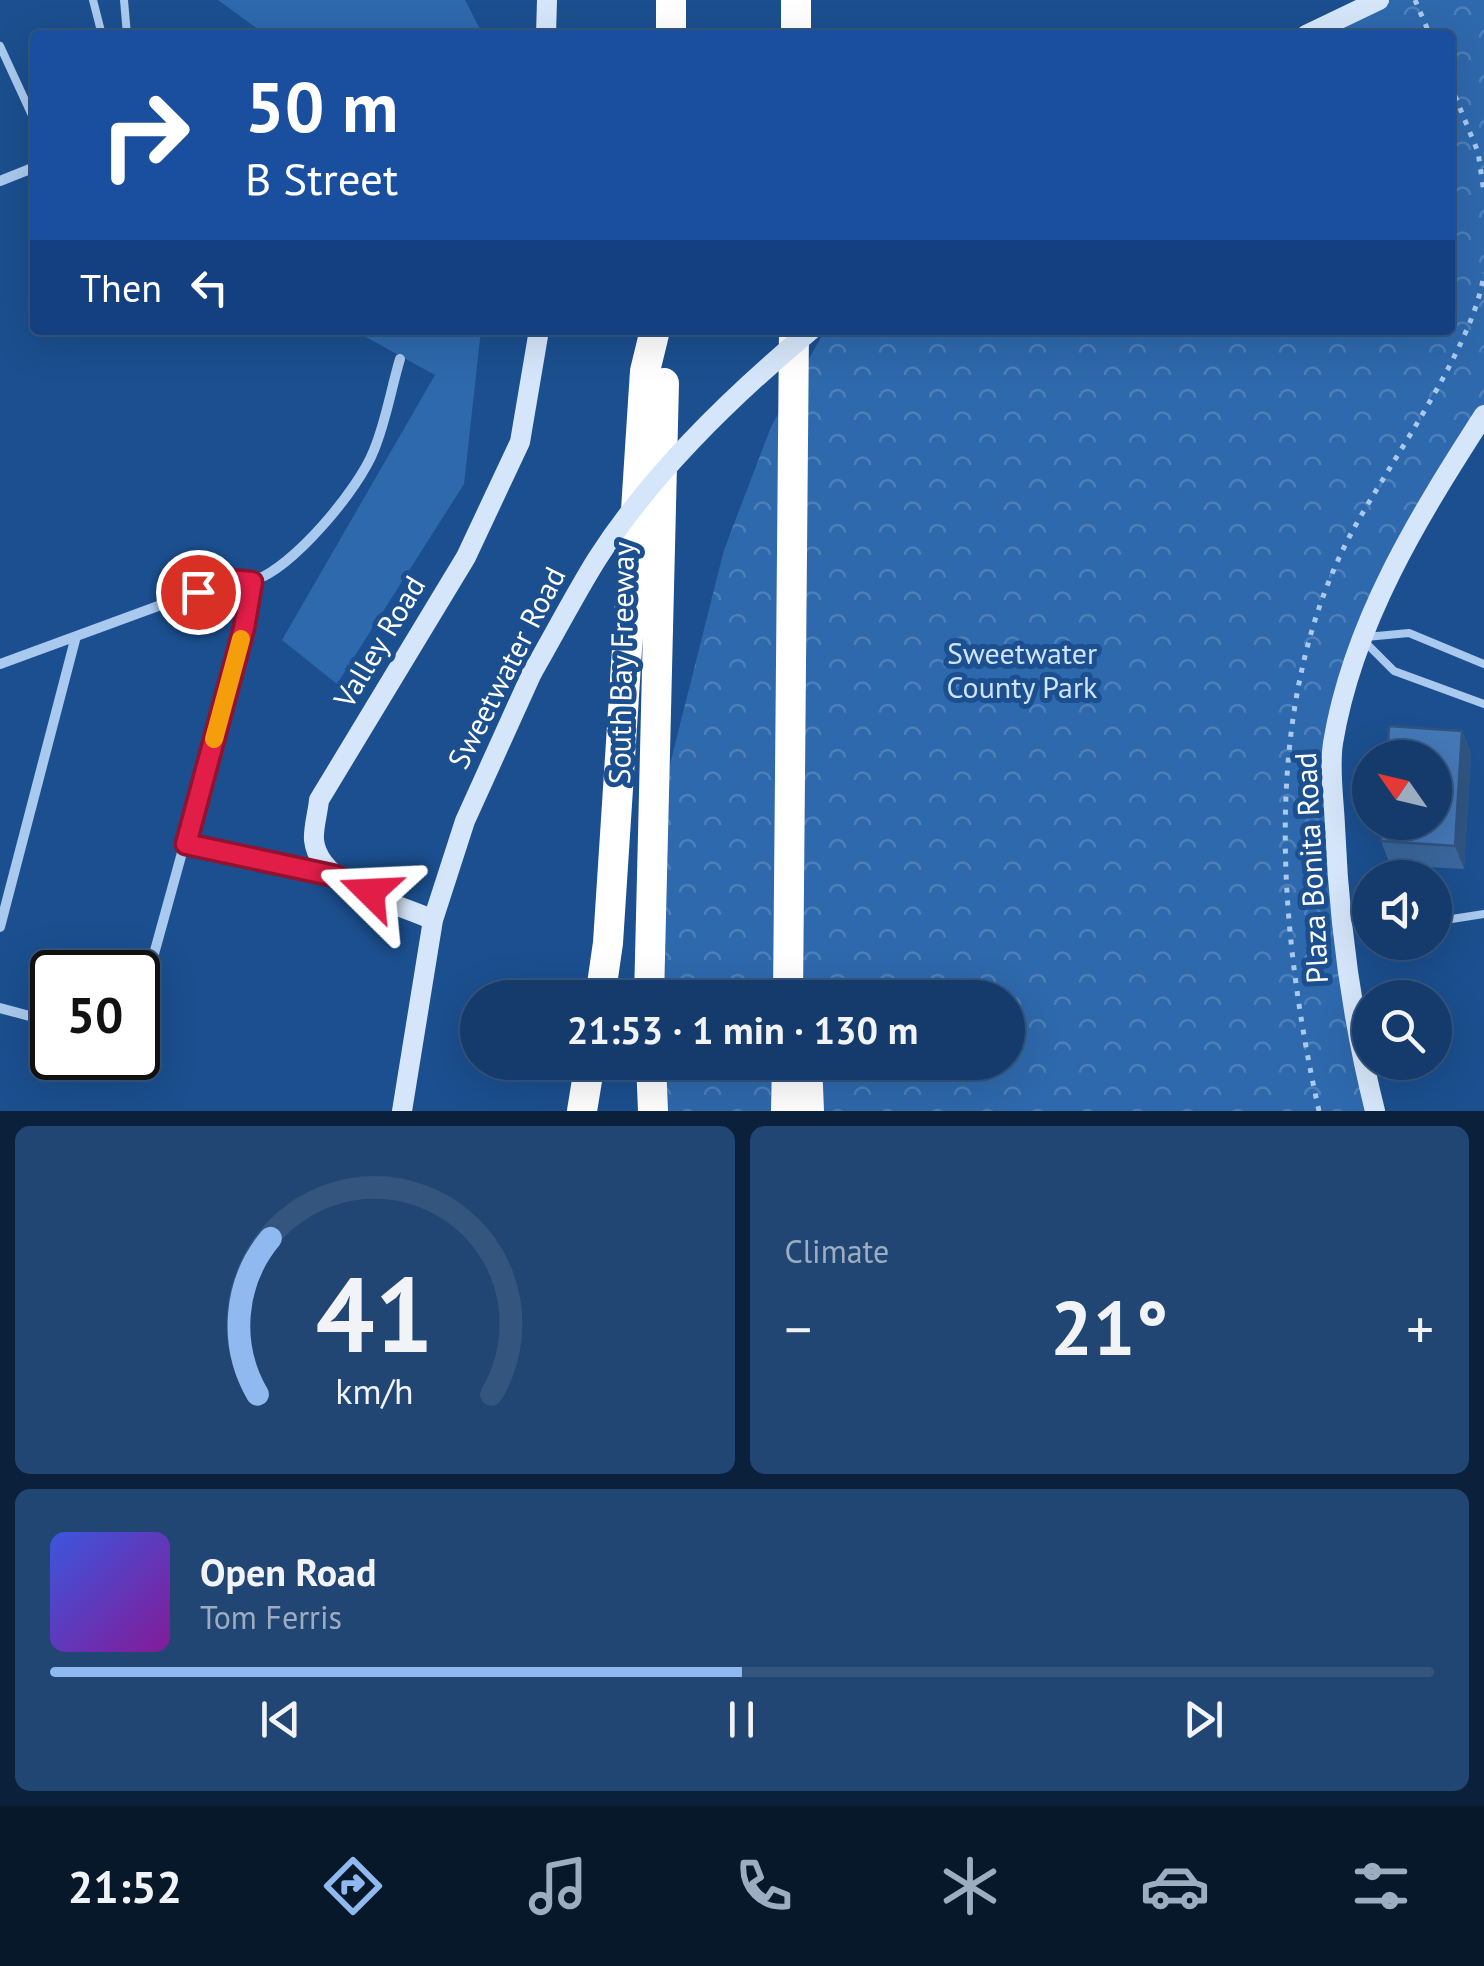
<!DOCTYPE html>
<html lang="en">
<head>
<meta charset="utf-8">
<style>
	body { margin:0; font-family:"PT Sans",sans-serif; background:#214673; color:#f1f3f6; height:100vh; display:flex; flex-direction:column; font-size:38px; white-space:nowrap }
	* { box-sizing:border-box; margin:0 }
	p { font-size:32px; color:#9dadc1 }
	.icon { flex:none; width:55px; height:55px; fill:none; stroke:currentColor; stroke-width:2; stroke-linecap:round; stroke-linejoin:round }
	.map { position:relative; height:1111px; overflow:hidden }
	.side { display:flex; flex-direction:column; gap:15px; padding:15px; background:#0b203b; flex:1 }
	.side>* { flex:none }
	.hud { position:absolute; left:30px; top:30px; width:1425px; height:305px; border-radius:10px; box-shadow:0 10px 40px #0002,0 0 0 2px #33557e; background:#1a4fa0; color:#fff; overflow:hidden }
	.needle { width:65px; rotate:304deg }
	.fabs { position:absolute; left:1352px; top:740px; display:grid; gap:20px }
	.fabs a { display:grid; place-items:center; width:100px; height:100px; border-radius:50%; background:#143b6b; box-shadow:0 10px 40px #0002,0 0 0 2px #33557e; font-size:50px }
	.speed { position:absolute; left:30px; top:950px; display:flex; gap:20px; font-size:50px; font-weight:700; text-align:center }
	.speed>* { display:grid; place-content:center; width:130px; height:130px; border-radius:50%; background:#143b6b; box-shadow:0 10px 40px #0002,0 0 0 2px #33557e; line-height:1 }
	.speed .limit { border:5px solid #111; border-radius:15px; background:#fff; color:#111 }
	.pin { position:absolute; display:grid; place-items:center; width:85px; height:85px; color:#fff; margin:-42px; border:5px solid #fff; border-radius:50%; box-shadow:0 2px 10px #0007 }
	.me { position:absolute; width:110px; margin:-55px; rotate:291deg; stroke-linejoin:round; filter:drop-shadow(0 0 8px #0008) }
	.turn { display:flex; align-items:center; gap:35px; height:210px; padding:0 50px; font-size:45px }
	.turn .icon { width:130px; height:130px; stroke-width:2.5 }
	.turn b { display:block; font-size:70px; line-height:85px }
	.then { display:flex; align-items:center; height:95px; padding:0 50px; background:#0003; gap:20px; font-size:38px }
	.big { font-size:75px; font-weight:600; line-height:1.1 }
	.side .tile { flex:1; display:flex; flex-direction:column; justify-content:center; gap:15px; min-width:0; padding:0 35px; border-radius:15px; background:#214673 }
	.side .dial { align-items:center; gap:0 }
	.dial svg { height:260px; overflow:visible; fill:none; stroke:#33557e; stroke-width:7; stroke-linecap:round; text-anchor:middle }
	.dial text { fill:#f1f3f6; stroke:none }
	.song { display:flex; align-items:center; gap:30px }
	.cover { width:120px; height:120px; border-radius:15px; background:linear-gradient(135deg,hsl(230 70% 55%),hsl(290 70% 35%)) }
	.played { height:10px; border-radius:5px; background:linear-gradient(90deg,#90b9f0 50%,#33557e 50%) }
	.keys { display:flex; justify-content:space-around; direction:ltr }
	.heat { display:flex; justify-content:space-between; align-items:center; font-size:55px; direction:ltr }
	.side .tiles { flex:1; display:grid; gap:15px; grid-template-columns:1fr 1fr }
	.tile:last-child { grid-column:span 2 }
	.trip { position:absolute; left:460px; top:980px; width:565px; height:100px; border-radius:50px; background:#143b6b; box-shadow:0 10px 40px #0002,0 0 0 2px #33557e; font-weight:600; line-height:100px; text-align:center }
	.menu { display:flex; height:160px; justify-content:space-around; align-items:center; background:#08182b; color:#9dadc1 }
	.menu .icon { width:70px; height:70px }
	.menu .active { color:#90b9f0 }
	.menu b { font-size:45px; color:#f1f3f6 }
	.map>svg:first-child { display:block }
	.grass { fill:#2e69ad }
	.park { fill:url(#park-crowns) }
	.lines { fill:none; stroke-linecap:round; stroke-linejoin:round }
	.path { stroke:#a9c9ee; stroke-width:5; stroke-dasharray:5 8; stroke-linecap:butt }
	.lane { stroke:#a9c9ee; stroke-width:8 }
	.street { stroke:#a9c9ee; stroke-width:10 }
	.secondary { stroke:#d6e6fa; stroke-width:20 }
	.highway { stroke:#fff; stroke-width:30 }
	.secondary-bridge { stroke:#d6e6fa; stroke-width:20 }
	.wall { fill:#3a679d }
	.shaded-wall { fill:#305480 }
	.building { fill:#4478b7; stroke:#305480; stroke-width:2.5 }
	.route-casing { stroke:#92132f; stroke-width:25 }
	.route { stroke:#e11d48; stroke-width:18 }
	.slow { stroke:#f59e0b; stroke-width:18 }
	.labels { text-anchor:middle; stroke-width:10; stroke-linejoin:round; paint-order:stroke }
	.street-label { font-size:30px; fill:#fff; stroke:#1b4f8f }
	.park-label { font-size:30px; fill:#cfe3fa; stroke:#1b4f8f }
</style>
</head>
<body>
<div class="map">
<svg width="1484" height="1111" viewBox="0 0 1484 1111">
	<defs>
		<pattern id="park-crowns" width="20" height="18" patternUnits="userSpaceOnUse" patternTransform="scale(2.5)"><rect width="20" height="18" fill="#2e69ad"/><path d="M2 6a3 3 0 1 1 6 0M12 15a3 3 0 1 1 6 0" fill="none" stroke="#4d80b9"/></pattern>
	</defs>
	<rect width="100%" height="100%" fill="#1b4f8f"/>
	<!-- grass -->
	<path class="grass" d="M218 0H465L483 35H266Z
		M353 330H481L464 484 337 684 282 640 435 375Z"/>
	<!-- park -->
	<path class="park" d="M1377 0H1484V418L1402 545 1332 747 1372 1111H645L647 1063 1008 1062V998L648 997 653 832 724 550 771 427 825 330H1450V35H1306Z"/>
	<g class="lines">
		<!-- path -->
		<path class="path" d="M1415 0 1430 35
			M1450 84 1478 152 1484 193
			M1319 1111C1278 926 1259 703 1353 530 1390 462 1475 345 1484 273"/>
		<!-- lane -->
		<path class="lane" d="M93 0 102 35
			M124 0 127 35
			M0 46 35 122
			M1366 637 1409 633 1484 664
			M1364 641 1394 671 1484 704
			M1439 921 1484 914"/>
		<!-- street -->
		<path class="street" d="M0 181 35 167
			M0 664 229 580C236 580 246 583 253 581 293 568 359 489 374 450 386 421 391 389 400 359
			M185 844 329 875
			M0 927 75 640
			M0 1008 52 1022
			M138 1012 244 628 252 581"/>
		<!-- secondary -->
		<path class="secondary" d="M546 35 547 0
			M1306 35 1379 0
			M433 920C397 903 319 887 314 840 313 828 318 812 319 800L466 557 520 442 539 330
			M402 1111 433 920 465 821 532 673
			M1375 1111C1351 1015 1339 925 1335 826 1334 800 1329 769 1333 743 1353 622 1419 516 1484 415"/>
		<!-- highway -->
		<path class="highway" d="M671 35V0
			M796 35V0
			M600 998 608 943 645 371 655 330
			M649 998 664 383
			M788 998 794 330
			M651 1062 653 1111
			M807 1062 809 1111
			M582 1111 590 1062
			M786 1111 787 1062"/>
		<!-- secondary-bridge -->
		<path class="secondary-bridge" d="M532 673C554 635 574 596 597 559 652 473 733 395 811 330"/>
	</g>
	<!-- wall -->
	<path class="wall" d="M1462 731 1471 754 1464 869 1390 865 1381 841Z"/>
	<!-- shaded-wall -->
	<path class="shaded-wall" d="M1462 731 1471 754 1464 869 1455 846Z"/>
	<!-- building -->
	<path class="building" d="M1389 726 1462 731 1455 846 1381 841 1383 822H1435V758H1387Z"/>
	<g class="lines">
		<defs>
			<path id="route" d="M198 592 229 580 252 582 244 628 186 844 335 876 370 892"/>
		</defs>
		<!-- route casing -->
		<use href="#route" class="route-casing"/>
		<!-- route -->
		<use href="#route" class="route"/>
		<!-- slow -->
		<path class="slow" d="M214 739 241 639"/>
	</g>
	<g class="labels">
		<!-- street labels -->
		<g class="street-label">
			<text transform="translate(380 642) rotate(-59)" y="10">Valley Road</text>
			<text transform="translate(622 663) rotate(-89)" y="10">South Bay Freeway</text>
			<text transform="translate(507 668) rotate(-63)" y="10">Sweetwater Road</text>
			<text transform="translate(1312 868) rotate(-93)" y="10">Plaza Bonita Road</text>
		</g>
		<!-- park labels -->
		<g class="park-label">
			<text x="1022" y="664">Sweetwater<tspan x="1022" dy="34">County Park</tspan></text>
		</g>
	</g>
</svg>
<div class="fabs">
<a><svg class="needle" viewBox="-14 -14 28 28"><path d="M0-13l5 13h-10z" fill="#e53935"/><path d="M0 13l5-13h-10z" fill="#9dadc1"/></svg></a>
<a><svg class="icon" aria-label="sound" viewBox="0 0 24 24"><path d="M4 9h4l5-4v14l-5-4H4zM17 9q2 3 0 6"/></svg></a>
<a><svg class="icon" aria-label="search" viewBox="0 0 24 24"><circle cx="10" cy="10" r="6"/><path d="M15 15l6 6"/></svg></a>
</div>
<div class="speed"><div class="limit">50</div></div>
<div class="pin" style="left:198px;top:592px;background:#d93025"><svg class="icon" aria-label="arrive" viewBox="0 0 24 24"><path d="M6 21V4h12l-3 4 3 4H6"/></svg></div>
<svg class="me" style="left:370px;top:892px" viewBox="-20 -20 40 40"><path d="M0-17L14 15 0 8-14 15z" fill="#e11d48" stroke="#fff" stroke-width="4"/></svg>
<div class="trip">21:53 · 1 min · 130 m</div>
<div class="hud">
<div class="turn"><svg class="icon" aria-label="right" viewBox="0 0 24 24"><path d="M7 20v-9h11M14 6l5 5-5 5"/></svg><div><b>50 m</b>B Street</div></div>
<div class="then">Then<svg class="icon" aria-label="left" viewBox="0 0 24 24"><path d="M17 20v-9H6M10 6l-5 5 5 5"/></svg></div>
</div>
</div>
<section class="side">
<div class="tiles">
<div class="tile dial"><svg viewBox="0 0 100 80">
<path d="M14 69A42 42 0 1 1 86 69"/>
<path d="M14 69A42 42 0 0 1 18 21" stroke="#90b9f0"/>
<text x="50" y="56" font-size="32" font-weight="700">41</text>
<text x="50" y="72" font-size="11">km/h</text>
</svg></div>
<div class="tile"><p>Climate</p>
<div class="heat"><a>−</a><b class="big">21°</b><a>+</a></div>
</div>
<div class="tile">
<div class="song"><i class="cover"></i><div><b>Open Road</b><p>Tom Ferris</p></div></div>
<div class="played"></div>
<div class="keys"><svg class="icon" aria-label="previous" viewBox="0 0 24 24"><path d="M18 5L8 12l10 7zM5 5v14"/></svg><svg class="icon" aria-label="pause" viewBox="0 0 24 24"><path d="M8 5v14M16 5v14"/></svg><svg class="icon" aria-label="next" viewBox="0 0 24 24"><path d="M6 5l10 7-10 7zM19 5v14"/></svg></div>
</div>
</div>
</section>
<nav class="menu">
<b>21:52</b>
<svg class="icon active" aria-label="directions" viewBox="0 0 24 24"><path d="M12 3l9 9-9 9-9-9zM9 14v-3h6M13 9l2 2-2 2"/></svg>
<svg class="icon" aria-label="music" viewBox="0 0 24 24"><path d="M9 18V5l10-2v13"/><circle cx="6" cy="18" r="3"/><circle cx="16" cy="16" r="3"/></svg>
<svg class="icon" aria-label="phone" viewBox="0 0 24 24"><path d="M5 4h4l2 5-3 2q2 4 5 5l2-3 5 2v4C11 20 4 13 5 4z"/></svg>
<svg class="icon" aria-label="climate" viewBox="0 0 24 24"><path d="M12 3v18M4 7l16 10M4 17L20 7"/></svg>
<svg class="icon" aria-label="car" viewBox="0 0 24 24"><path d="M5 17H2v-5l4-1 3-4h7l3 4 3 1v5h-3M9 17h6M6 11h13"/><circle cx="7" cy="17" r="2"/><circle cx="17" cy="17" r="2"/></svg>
<svg class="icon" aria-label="filters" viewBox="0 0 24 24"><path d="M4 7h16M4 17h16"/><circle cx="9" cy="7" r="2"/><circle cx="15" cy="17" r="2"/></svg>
</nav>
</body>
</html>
